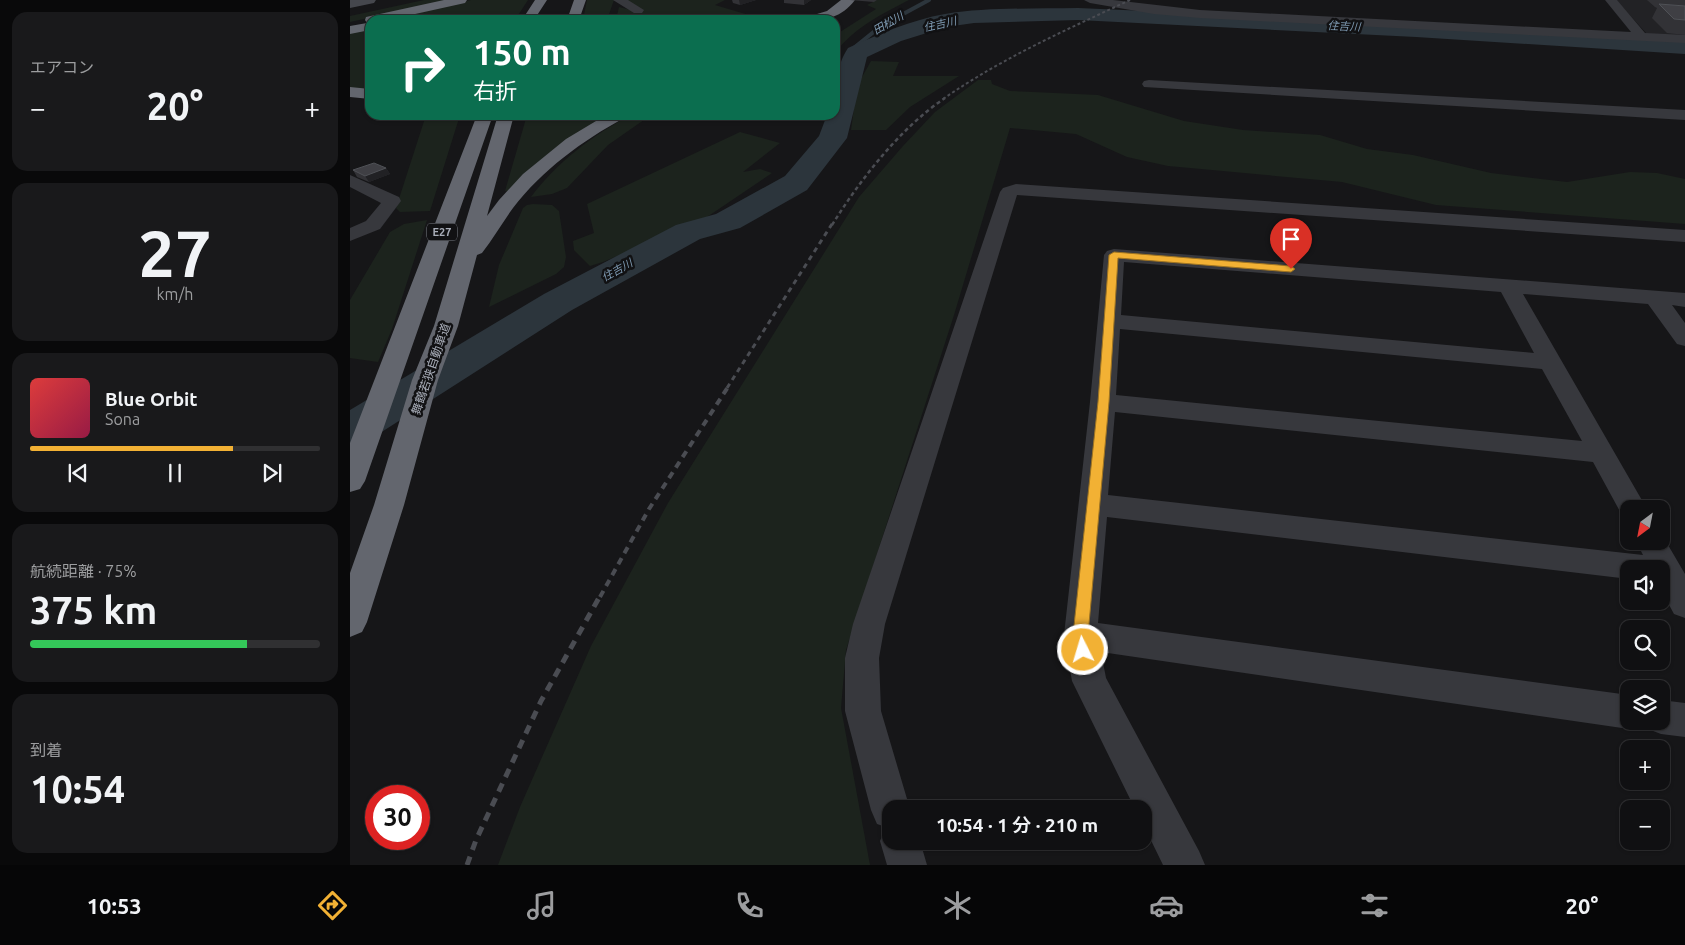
<!DOCTYPE html>
<html lang="ja">
<head>
<meta charset="utf-8">
<style>
	body { margin:0; font-family:Ubuntu,"Noto Sans JP",sans-serif; background:#19191b; color:#f1f3f6; height:100vh; display:flex; flex-direction:column; font-size:19px; white-space:nowrap }
	* { box-sizing:border-box; margin:0 }
	p { font-size:16px; color:#9c9d9f }
	.icon { flex:none; width:28px; height:28px; fill:none; stroke:currentColor; stroke-width:2; stroke-linecap:round; stroke-linejoin:round }
	.map { position:relative; flex:1; overflow:hidden }
	.side { display:flex; flex-direction:column; gap:12px; padding:12px; background:#09090a; width:350px }
	.side>* { flex:none }
	.guide { position:absolute; left:15px; top:15px; width:475px; height:105px; border-radius:15px; box-shadow:0 1px 4px #0004,0 0 0 1px #303032; background:#0b6e4f; color:#fff; overflow:hidden }
	.needle { width:32px; rotate:212deg }
	.tools { position:absolute; left:1270px; top:500px; display:grid; gap:10px }
	.tools a { display:grid; place-items:center; width:50px; height:50px; border-radius:10px; background:#101012; box-shadow:0 1px 4px #0004,0 0 0 1px #303032; font-size:25px }
	.speed { position:absolute; left:15px; top:785px; display:flex; gap:10px; font-size:25px; font-weight:700; text-align:center }
	.speed>* { display:grid; place-content:center; width:65px; height:65px; border-radius:50%; background:#101012; box-shadow:0 1px 4px #0004,0 0 0 1px #303032; line-height:1 }
	.speed .limit { border:8px solid #d22; background:#fff; color:#111 }
	.pin { position:absolute; display:grid; place-items:center; width:42px; height:42px; color:#fff; margin:-51px -21px; border-radius:50% 50% 50% 0; rotate:-45deg; box-shadow:0 0 5px #0007 }
	.pin .icon { rotate:45deg }
	.me { position:absolute; width:55px; margin:-28px; rotate:355deg; stroke-linejoin:round; filter:drop-shadow(0 0 4px #0008) }
	.turn { display:flex; align-items:center; gap:18px; height:105px; padding:0 25px; font-size:22px }
	.turn .icon { width:65px; height:65px; stroke-width:2.5 }
	.turn b { display:block; font-size:35px; line-height:42px }
	.big { font-size:38px; font-weight:600; line-height:1.1 }
	.side .widget { flex:1; display:flex; flex-direction:column; justify-content:center; gap:8px; min-width:0; padding:0 18px; border-radius:15px; background:#19191b }
	.side .dial { align-items:center; gap:0 }
	.dial b { font-size:65px; line-height:1 }
	.song { display:flex; align-items:center; gap:15px }
	.cover { width:60px; height:60px; border-radius:8px; background:linear-gradient(135deg,hsl(0 70% 55%),hsl(340 70% 35%)) }
	.played { height:5px; border-radius:2px; background:linear-gradient(90deg,#f2b134 70%,#303032 70%) }
	.keys { display:flex; justify-content:space-around; direction:ltr }
	.heat { display:flex; justify-content:space-between; align-items:center; font-size:28px; direction:ltr }
	.charge { height:8px; border-radius:4px; background:linear-gradient(90deg,#34c759 75%,#303032 0) }
	.trip { position:absolute; left:532px; top:800px; width:270px; height:50px; border-radius:15px; background:#101012; box-shadow:0 1px 4px #0004,0 0 0 1px #303032; font-weight:600; line-height:50px; text-align:center }
	.dock { display:flex; height:80px; justify-content:space-around; align-items:center; background:#060607; color:#9c9d9f }
	.dock .icon { width:35px; height:35px }
	.dock .active { color:#f2b134 }
	.dock b { font-size:22px; color:#f1f3f6 }
	main { display:flex; flex:1; min-height:0 }
	.map>svg:first-child { display:block }
	.built { fill:#222225 }
	.green { fill:#1c231d }
	.lines { fill:none; stroke-linecap:round; stroke-linejoin:round }
	.stream { stroke:#2c353c; stroke-width:4 }
	.river { fill:#2c353c; fill-rule:evenodd }
	.street { fill:#37383d; fill-rule:evenodd }
	.secondary { fill:#45474d; fill-rule:evenodd }
	.highway { fill:#63666e; fill-rule:evenodd }
	.rail-far4 { stroke:#4a4c52; stroke-width:2; stroke-dasharray:3 2.5; stroke-linecap:butt }
	.rail-far3 { stroke:#4a4c52; stroke-width:2.5; stroke-dasharray:4 3; stroke-linecap:butt }
	.rail-far2 { stroke:#4a4c52; stroke-width:3; stroke-dasharray:5 4.5; stroke-linecap:butt }
	.rail-far1 { stroke:#4a4c52; stroke-width:4; stroke-dasharray:7 5.5; stroke-linecap:butt }
	.rail { stroke:#4a4c52; stroke-width:5; stroke-dasharray:9 7; stroke-linecap:butt }
	.wall { fill:#323236 }
	.shaded-wall { fill:#212124 }
	.building { fill:#3f3f44; stroke:#4f5156 }
	.route { fill:#f2b134; stroke:#9d7322 }
	.labels { text-anchor:middle; stroke-width:5; stroke-linejoin:round; paint-order:stroke }
	.far-water-label { font-size:11px; font-style:italic; fill:#7f9bb3; stroke:#111113 }
	.shield { fill:#111113; stroke:#7b7e86; stroke-width:1 }
	.shield-label { font-size:11px; font-weight:bold; fill:#a8adb8 }
	.street-label { font-size:12px; fill:#a8adb8; stroke:#111113 }
</style>
</head>
<body>
<main>
<section class="side">
<div class="widget"><p>エアコン</p>
<div class="heat"><a>−</a><b class="big">20°</b><a>+</a></div>
</div>
<div class="widget dial"><b>27</b><p>km/h</p></div>
<div class="widget">
<div class="song"><i class="cover"></i><div><b>Blue Orbit</b><p>Sona</p></div></div>
<div class="played"></div>
<div class="keys"><svg class="icon" aria-label="previous" viewBox="0 0 24 24"><path d="M18 5L8 12l10 7zM5 5v14"/></svg><svg class="icon" aria-label="pause" viewBox="0 0 24 24"><path d="M8 5v14M16 5v14"/></svg><svg class="icon" aria-label="next" viewBox="0 0 24 24"><path d="M6 5l10 7-10 7zM19 5v14"/></svg></div>
</div>
<div class="widget"><p>航続距離 · 75%</p><b class="big">375 km</b><div class="charge"></div></div>
<div class="widget"><p>到着</p><b class="big">10:54</b></div>
</section>
<div class="map">
<svg width="1335" height="865" viewBox="0 0 1335 865">
	<rect width="100%" height="100%" fill="#161618"/>
	<!-- built -->
	<path class="built" d="M1266 0H1335V38L1297 34Z"/>
	<!-- green -->
	<path class="green" d="M74 0H102L0 22V16Z
		M121 0H178L165 20H114L92 18 30 20Z
		M237 0H264L257 20H233Z
		M273 0H375L365 5 416 20H266L269 7 285 11Z
		M527 0H559C532 14 509 25 489 48H485V32H490L526 9 517 5Z
		M20 28V90L0 89V33Z
		M521 61 549 62 543 76H609L560 107 536 130H501L507 86Z
		M628 80H641L642 84 660 91 748 95 834 121 893 130 970 135 1017 149 1063 155 1141 173 1217 182 1280 172 1307 173 1335 179V224L1086 205 992 182 818 166 777 157 726 134 660 128 604 315 496 650 491 708 520 865H148L170 807 241 646 318 503 509 197 553 146 585 112Z
		M76 115H110L80 211 50 212 46 208Z
		M177 115H258L163 190 155 191Z
		M281 115H301L258 145 217 188 202 194 181 197C207 162 243 135 281 115Z
		M390 132 430 143 393 172 410 169 422 173 354 219 253 262 240 266 224 250 223 241 244 233 237 204Z
		M183 204 202 205 209 211 216 257 214 267 206 274 139 307 149 265 173 208 177 205Z
		M77 220 42 329 28 362 0 358V300L40 232 54 224Z"/>
	<g class="lines">
		<!-- stream -->
		<path class="stream" d="M506 53 505 47 531 26 579 0
			M485 75 501 78"/>
		<!-- river -->
		<path class="river" d="M728 8 1066 23 1335 40V54L1066 37 728 20 624 23 596 27 551 41 517 57 497 138 457 190 390 228 350 239 222 310 16 442 0 447V410L194 294 326 225 366 214 435 176 469 136 477 115H485C485 93 485 67 498 48 529 34 561 20 595 14 638 7 684 9 728 8Z"/>
		<!-- street -->
		<path class="street" d="M263 0H278L294 10 292 13H284Z
			M734 0H763L850 10 1281 32 1255 0H1267L1295 33 1335 35V43L850 18 804 14 740 3Z
			M799 80 1335 110V120L794 87 792 84 794 81Z
			M0 175 49 197 51 201 30 229 0 241V228L16 221 31 203 0 187Z
			M666 184 1335 230V242L667 195 535 624 529 658 531 711 560 809H541V841H570L577 865H537L530 841 536 827 527 824 521 810 495 711V658L503 624 650 192 653 188Z
			M764 249 1335 293V307L1322 305 1335 323V346L1327 344 1298 304 1173 294 1297 509H1279V519L1273 517 1243 462 765 412 758 495 1293 555 1286 541H1311V533L1335 574V618L1324 614 1311 590V569H1279V579L757 517 748 623 1279 695V721H1293L1292 724 1279 729 751 652 756 678 849 851 855 865H813L794 826V809H785L722 681 714 635 740 402 754 255 757 251ZM774 262 1151 292 1184 353 771 315ZM770 329 1192 369 1232 441 766 395Z
			M1311 700 1335 703V737L1311 734 1298 729 1295 721H1311Z"/>
		<!-- secondary -->
		<path class="secondary" d="M0 0H26L24 3 0 8Z"/>
		<!-- highway -->
		<path class="highway" d="M94 0H117L115 3 38 20H20V30L0 34V26L17 23 15 20 16 17Z
			M185 0H197L184 20H172Z
			M224 0H236L229 20H217Z
			M491 0H505C491 18 477 20 456 20L457 17 477 11Z
			M0 87 20 89V99L0 97Z
			M127 115H143L15 481 10 489 0 492V443Z
			M148 115H164L137 216 149 200 173 174 216 139 256 115H276L274 118C232 141 192 170 163 208 152 223 143 239 132 253L127 255 108 326 88 380 54 505 17 622 12 632 0 637V573L24 505 62 380 84 326Z"/>
		<!-- rail-far4 -->
		<path class="rail-far4" d="M593 99C654 57 714 31 780 0"/>
		<!-- rail-far3 -->
		<path class="rail-far3" d="M482 225C510 180 550 128 595 98"/>
		<!-- rail-far2 -->
		<path class="rail-far2" d="M377 388 482 224"/>
		<!-- rail-far1 -->
		<path class="rail-far1" d="M250 597 299 509 378 387"/>
		<!-- rail -->
		<path class="rail" d="M117 865 126 840 191 701 250 596"/>
	</g>
	<!-- wall -->
	<path class="wall" d="M382 0H406L390 5 383 3Z
		M434 0H461L454 5 434 3Z
		M500 0H527L524 2Z
		M1297 0H1335V35L1317 33 1302 18 1307 8 1305 7Z
		M36 168 40 174 19 182 7 177 3 170Z"/>
	<!-- shaded-wall -->
	<path class="shaded-wall" d="M389 0H406L390 5Z
		M454 0H461L454 5Z
		M36 168 40 174 19 182 15 176Z"/>
	<!-- building -->
	<path class="building" d="M1309 4 1335 6V20L1324 19Z
		M24 163 36 168 15 176 3 170Z"/>
	<!-- route -->
	<path class="route" d="M764 252 941 266 945 269 941 272 768 258 759 402 738 635 741 650 739 655 733 657 728 655 723 635 748 402 759 255Z"/>
	<g class="labels">
		<!-- far-water labels -->
		<g class="far-water-label">
			<text transform="translate(538 23) rotate(-30)" y="4">田松川</text>
			<text transform="translate(590 24) rotate(-13)" y="4">住吉川</text>
			<text transform="translate(994 26) rotate(3)" y="4">住吉川</text>
			<text transform="translate(267 270) rotate(-29)" y="4">住吉川</text>
		</g>
		<!-- shield labels -->
		<rect class="shield" x="77" y="223.5" width="30" height="17" rx="4"/>
		<g class="shield-label">
			<text x="92" y="236">E27</text>
		</g>
		<!-- street labels -->
		<g class="street-label">
			<text transform="translate(81 369) rotate(-71)" y="4">舞鶴若狭自動車道</text>
		</g>
	</g>
</svg>
<div class="tools">
<a><svg class="needle" viewBox="-14 -14 28 28"><path d="M0-13l5 13h-10z" fill="#e53935"/><path d="M0 13l5-13h-10z" fill="#9c9d9f"/></svg></a>
<a><svg class="icon" aria-label="sound" viewBox="0 0 24 24"><path d="M4 9h4l5-4v14l-5-4H4zM17 9q2 3 0 6"/></svg></a>
<a><svg class="icon" aria-label="search" viewBox="0 0 24 24"><circle cx="10" cy="10" r="6"/><path d="M15 15l6 6"/></svg></a>
<a><svg class="icon" aria-label="layers" viewBox="0 0 24 24"><path d="M12 4l9 5-9 5-9-5zM3 14l9 5 9-5"/></svg></a>
<a>+</a>
<a>−</a>
</div>
<div class="speed"><div class="limit">30</div></div>
<div class="pin" style="left:941px;top:269px;background:#d93025"><svg class="icon" aria-label="arrive" viewBox="0 0 24 24"><path d="M6 21V4h12l-3 4 3 4H6"/></svg></div>
<svg class="me" style="left:733px;top:650px" viewBox="-20 -20 40 40"><circle r="17" fill="#f2b134" stroke="#fff" stroke-width="3"/><path d="M0-11L8 9 0 5-8 9z" fill="#fff"/></svg>
<div class="trip">10:54 · 1 分 · 210 m</div>
<div class="guide">
<div class="turn"><svg class="icon" aria-label="right" viewBox="0 0 24 24"><path d="M7 20v-9h11M14 6l5 5-5 5"/></svg><div><b>150 m</b>右折</div></div>
</div>
</div>
</main>
<nav class="dock">
<b>10:53</b>
<svg class="icon active" aria-label="directions" viewBox="0 0 24 24"><path d="M12 3l9 9-9 9-9-9zM9 14v-3h6M13 9l2 2-2 2"/></svg>
<svg class="icon" aria-label="music" viewBox="0 0 24 24"><path d="M9 18V5l10-2v13"/><circle cx="6" cy="18" r="3"/><circle cx="16" cy="16" r="3"/></svg>
<svg class="icon" aria-label="phone" viewBox="0 0 24 24"><path d="M5 4h4l2 5-3 2q2 4 5 5l2-3 5 2v4C11 20 4 13 5 4z"/></svg>
<svg class="icon" aria-label="climate" viewBox="0 0 24 24"><path d="M12 3v18M4 7l16 10M4 17L20 7"/></svg>
<svg class="icon" aria-label="car" viewBox="0 0 24 24"><path d="M5 17H2v-5l4-1 3-4h7l3 4 3 1v5h-3M9 17h6M6 11h13"/><circle cx="7" cy="17" r="2"/><circle cx="17" cy="17" r="2"/></svg>
<svg class="icon" aria-label="filters" viewBox="0 0 24 24"><path d="M4 7h16M4 17h16"/><circle cx="9" cy="7" r="2"/><circle cx="15" cy="17" r="2"/></svg>
<b>20°</b>
</nav>
</body>
</html>
